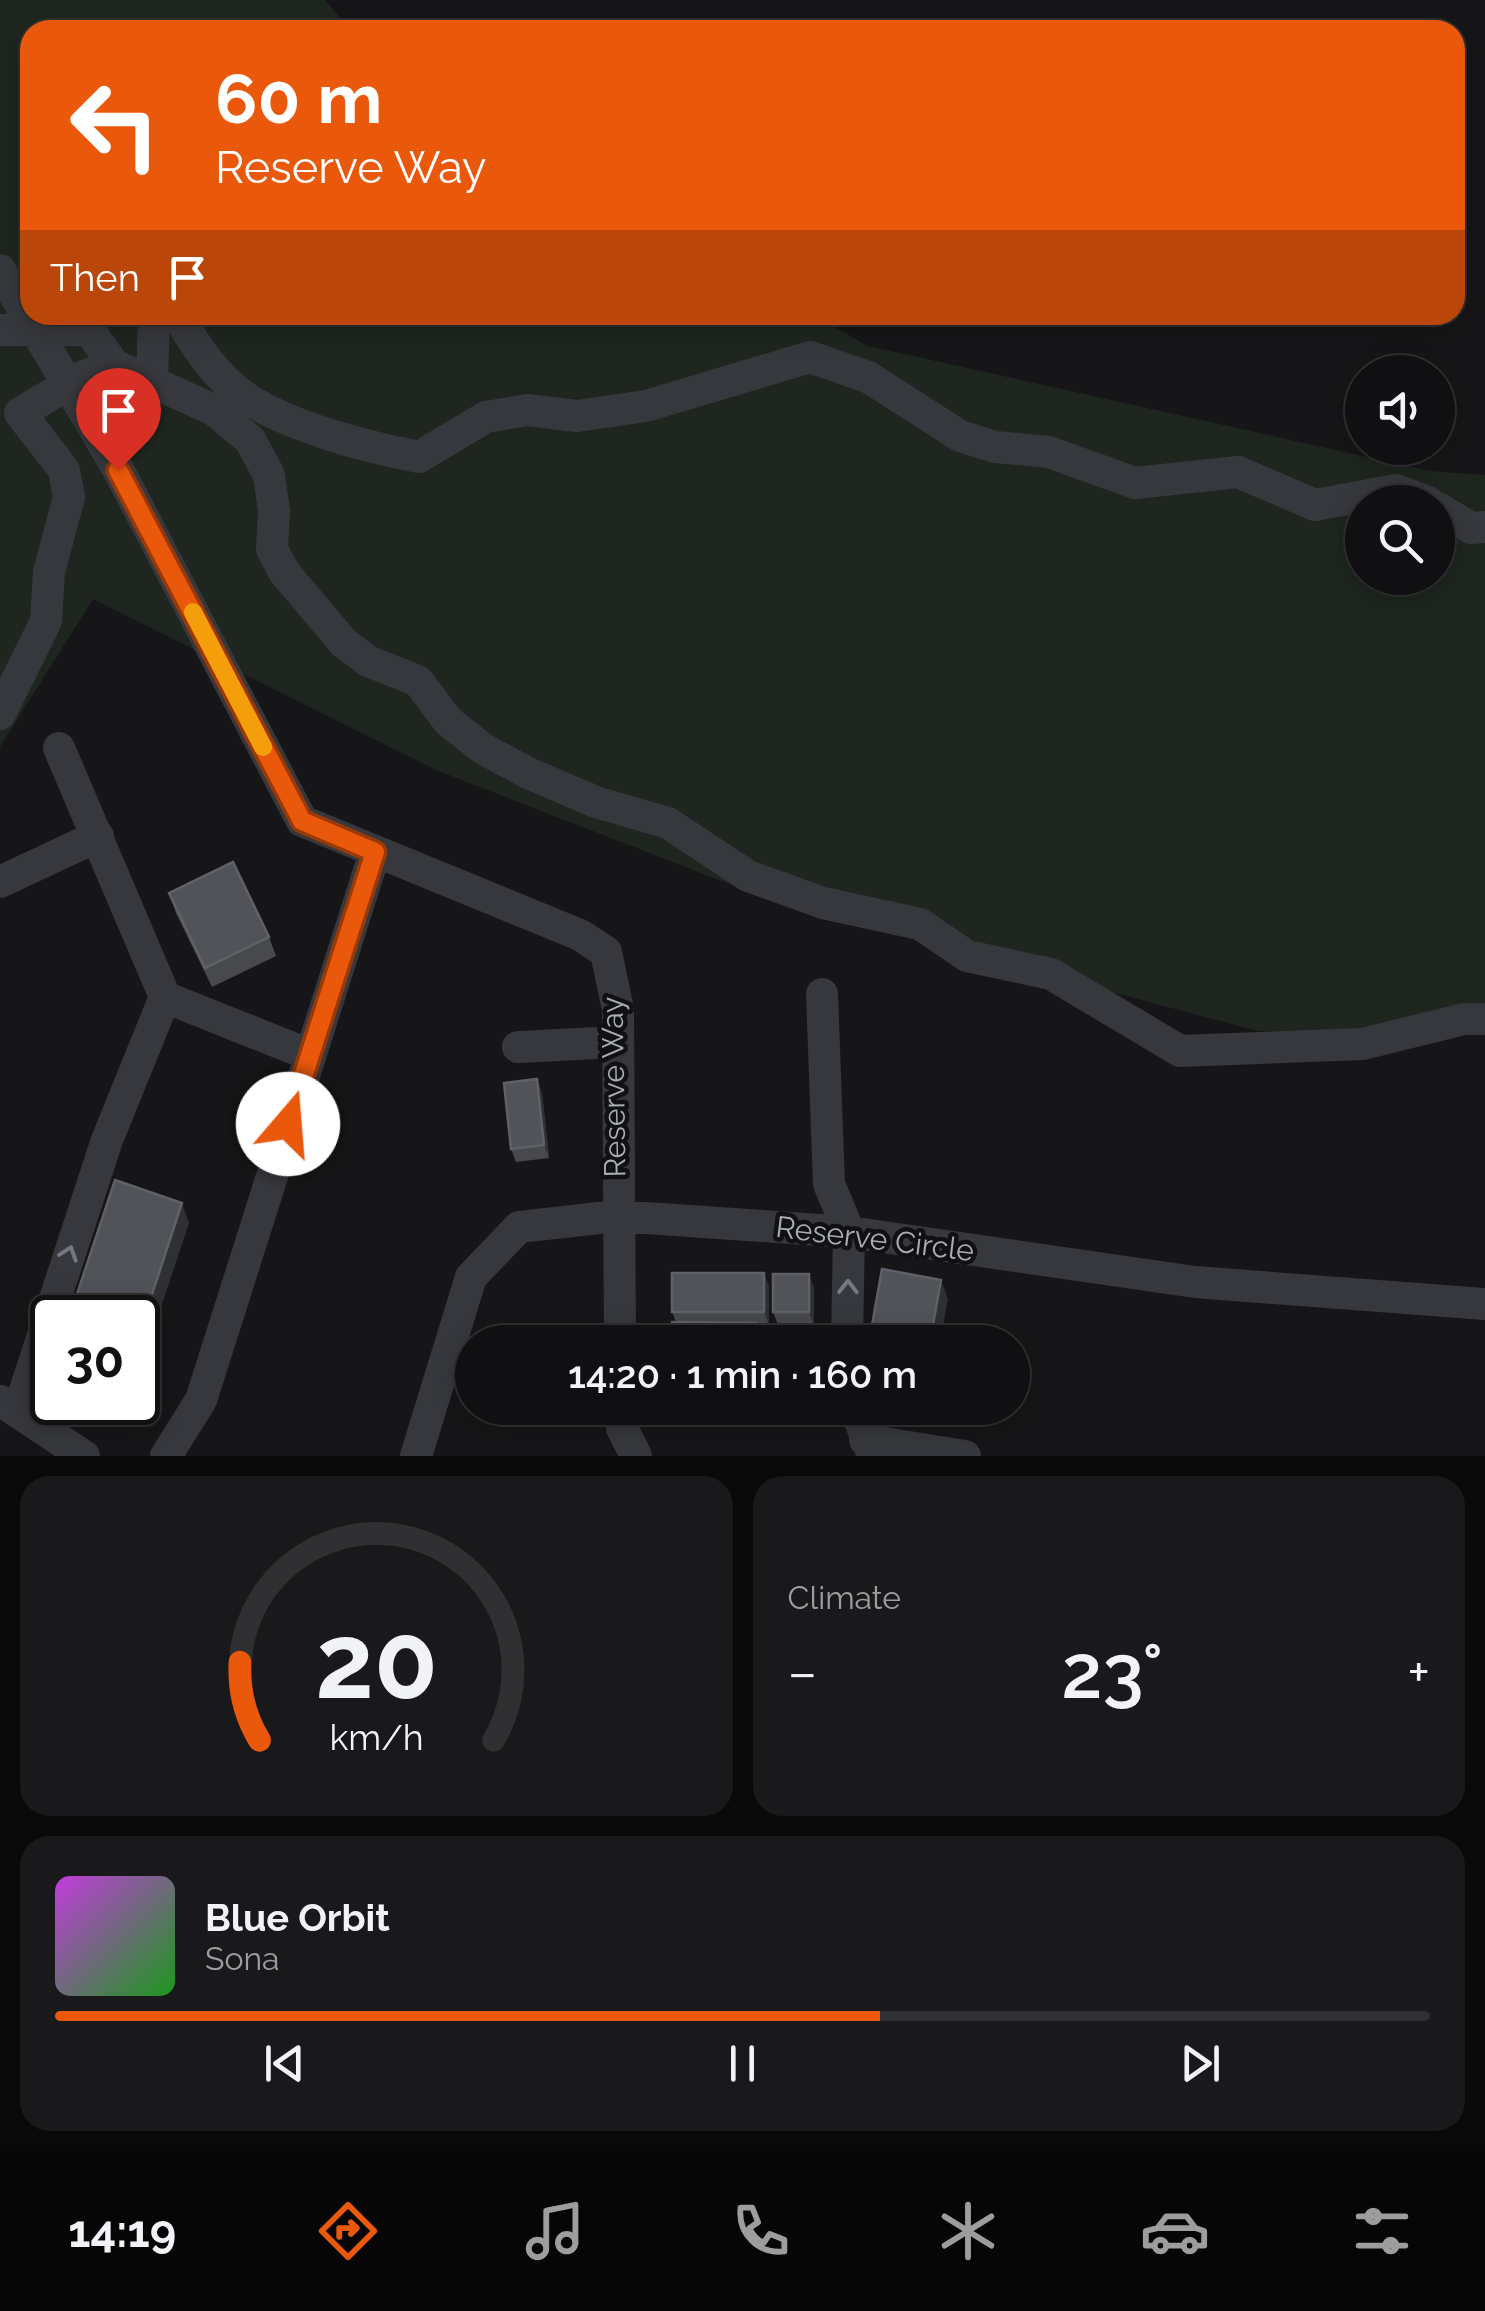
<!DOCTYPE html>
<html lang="en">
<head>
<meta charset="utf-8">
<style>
	body { margin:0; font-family:Raleway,sans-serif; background:#19191b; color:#f1f3f6; height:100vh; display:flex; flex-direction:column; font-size:38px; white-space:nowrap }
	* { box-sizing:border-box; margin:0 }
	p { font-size:32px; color:#9c9d9f }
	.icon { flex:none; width:55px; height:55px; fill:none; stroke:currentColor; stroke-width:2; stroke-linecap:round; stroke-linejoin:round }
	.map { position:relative; height:1456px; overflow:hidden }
	.side { display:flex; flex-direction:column; gap:20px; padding:20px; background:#09090a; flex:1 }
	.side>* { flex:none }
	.hud { position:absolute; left:20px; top:20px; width:1445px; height:305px; border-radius:30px; box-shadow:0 5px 25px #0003,0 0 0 2px #303032; background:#ea580c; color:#fff; overflow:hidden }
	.tools { position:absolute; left:1345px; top:355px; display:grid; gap:20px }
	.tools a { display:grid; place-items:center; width:110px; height:110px; border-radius:50%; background:#101012; box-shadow:0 5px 25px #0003,0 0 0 2px #303032; font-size:50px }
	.speed { position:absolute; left:30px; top:1295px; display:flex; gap:20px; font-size:50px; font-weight:700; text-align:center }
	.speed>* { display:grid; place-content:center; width:130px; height:130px; border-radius:50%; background:#101012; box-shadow:0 5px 25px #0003,0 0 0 2px #303032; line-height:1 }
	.speed .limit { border:5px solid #111; border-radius:15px; background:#fff; color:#111 }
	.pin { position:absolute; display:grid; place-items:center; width:85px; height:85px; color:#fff; margin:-102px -42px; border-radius:50% 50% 50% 0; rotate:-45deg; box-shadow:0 0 10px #0007 }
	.pin .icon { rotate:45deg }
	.me { position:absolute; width:110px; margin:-55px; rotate:18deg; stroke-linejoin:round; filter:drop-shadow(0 0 8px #0008) }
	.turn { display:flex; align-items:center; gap:35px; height:210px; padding:0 30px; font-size:45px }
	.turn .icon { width:130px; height:130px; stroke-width:2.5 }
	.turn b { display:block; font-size:70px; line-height:85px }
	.then { display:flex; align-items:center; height:95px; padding:0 30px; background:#0003; gap:20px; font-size:38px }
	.big { font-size:75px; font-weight:600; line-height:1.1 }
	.side .tile { flex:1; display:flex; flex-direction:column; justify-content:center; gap:15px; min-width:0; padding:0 35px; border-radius:30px; background:#19191b }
	.side .dial { align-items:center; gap:0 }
	.dial svg { height:260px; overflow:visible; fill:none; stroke:#303032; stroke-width:7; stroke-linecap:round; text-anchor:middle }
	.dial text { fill:#f1f3f6; stroke:none }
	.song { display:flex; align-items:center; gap:30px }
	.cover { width:120px; height:120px; border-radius:15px; background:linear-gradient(135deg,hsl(290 70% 55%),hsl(120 70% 35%)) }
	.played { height:10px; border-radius:5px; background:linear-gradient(90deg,#ea580c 60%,#303032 60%) }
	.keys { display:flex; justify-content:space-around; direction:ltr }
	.heat { display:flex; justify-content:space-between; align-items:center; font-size:55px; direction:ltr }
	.side .tiles { flex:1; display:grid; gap:20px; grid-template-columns:1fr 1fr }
	.tile:last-child { grid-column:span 2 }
	.trip { position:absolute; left:455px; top:1325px; width:575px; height:100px; border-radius:50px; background:#101012; box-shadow:0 5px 25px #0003,0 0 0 2px #303032; font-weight:600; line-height:100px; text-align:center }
	.tabs { display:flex; height:160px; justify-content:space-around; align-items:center; background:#060607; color:#9c9d9f }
	.tabs .icon { width:70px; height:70px }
	.tabs .current { color:#ea580c }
	.tabs b { font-size:45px; color:#f1f3f6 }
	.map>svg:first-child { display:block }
	.green { fill:#1e261f; fill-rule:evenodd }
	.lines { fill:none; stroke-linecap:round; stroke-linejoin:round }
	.minor { stroke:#37383d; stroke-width:32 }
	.wall { fill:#47494d }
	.shaded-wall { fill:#2f3033 }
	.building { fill:#525359; stroke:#5f6168; stroke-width:2.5 }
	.oneway { stroke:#757881 }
	.route-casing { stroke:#983908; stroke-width:25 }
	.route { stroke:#ea580c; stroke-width:18 }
	.slow { stroke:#f59e0b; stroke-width:18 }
	.labels { text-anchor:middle; stroke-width:9; stroke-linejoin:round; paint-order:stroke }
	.street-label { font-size:30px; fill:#a8adb8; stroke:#111113 }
</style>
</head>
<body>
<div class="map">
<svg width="1485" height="1456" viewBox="0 0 1485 1456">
	<rect width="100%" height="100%" fill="#161618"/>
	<!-- green -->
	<path class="green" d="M0 0H325L351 30H30V315H813L868 346 1430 471 1485 475V1031H1258L781 904 436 770 93 599 0 747ZM1362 502H1438V578H1362Z"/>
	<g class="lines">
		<!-- minor -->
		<path class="minor" d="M0 270 118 469 302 821 580 935 606 952 618 1010 620 1342
			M178 315C194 345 219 381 248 399 293 428 367 447 419 457L486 417 527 410 577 416 646 406 810 357 868 377 960 436 995 447 1049 452 1135 483 1238 472 1315 505 1396 490 1428 502
			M0 330H89
			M89 330 114 365 214 410 250 440 269 475 274 511 272 549 284 572 343 642 368 661 418 681 448 721 482 748 528 773 596 802 668 823 748 876 823 903 920 924 967 956 1051 974 1180 1051 1363 1044 1464 1019H1485
			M152 382 154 315
			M1438 508 1471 528 1485 527
			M0 714 46 621 49 572 69 497 64 470 20 413 81 377 114 365
			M59 748 165 997 310 1055
			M0 882 98 836
			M822 994 829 1184 849 1232 847 1342
			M518 1047 618 1042
			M1 1401 84 1456
			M622 1408V1428L636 1456
			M855 1408 873 1456
			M18 1412 107 1140 165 997
			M865 1440 965 1456
			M166 1456 201 1400 375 852
			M416 1456 471 1277 519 1227 617 1216 849 1232 1195 1282 1485 1304"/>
	</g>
	<!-- wall -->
	<path class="wall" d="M169 893 269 937 276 956 212 987 176 913Z
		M542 1093 549 1158 516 1162 511 1149Z
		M764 1273 769 1287V1325H758L762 1336V1342H672L676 1322 672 1312Z
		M814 1288V1325H812L817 1342H777L778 1325 773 1312Z
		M867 1408H898L897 1414Z"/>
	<!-- shaded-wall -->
	<path class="shaded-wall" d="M537 1079 542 1093 549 1158 544 1145Z
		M182 1203 189 1223 138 1377V1337Z
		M764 1273 769 1287V1325L764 1312Z
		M809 1274 814 1288V1325L809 1312Z
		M941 1280 948 1299 940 1342H930Z
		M757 1323 762 1336V1342H757Z
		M812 1325 817 1338V1342H812Z"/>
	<!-- building -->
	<path class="building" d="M233 862 269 937 205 968 169 893Z
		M537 1079 544 1145 511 1149 504 1083Z
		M115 1180 182 1203 138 1337V1318H69Z
		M882 1269 941 1280 930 1342H869Z
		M672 1273H764V1312H672Z
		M773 1274H809V1312H773Z
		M672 1322 757 1323V1342H672Z
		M777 1325H812V1342H777Z"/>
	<!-- one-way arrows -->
	<defs><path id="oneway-chevron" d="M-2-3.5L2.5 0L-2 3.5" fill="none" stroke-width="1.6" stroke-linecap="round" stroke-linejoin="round" transform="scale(2.5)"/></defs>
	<g class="oneway">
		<use href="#oneway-chevron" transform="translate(69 1253) rotate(-71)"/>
		<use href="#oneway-chevron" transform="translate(848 1287) rotate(-89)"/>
	</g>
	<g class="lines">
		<defs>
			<path id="route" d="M118 470 302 821 375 852 288 1124"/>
		</defs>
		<!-- route casing -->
		<use href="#route" class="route-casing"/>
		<!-- route -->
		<use href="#route" class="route"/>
		<!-- slow -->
		<path class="slow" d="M193 612 263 747"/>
	</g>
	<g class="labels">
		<!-- street labels -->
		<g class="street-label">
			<text transform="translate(614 1087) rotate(-91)" y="10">Reserve Way</text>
			<text transform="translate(875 1239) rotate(7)" y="10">Reserve Circle</text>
		</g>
	</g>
</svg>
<div class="tools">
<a><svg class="icon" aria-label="sound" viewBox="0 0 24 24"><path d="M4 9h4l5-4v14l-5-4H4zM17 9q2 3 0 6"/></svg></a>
<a><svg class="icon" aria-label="search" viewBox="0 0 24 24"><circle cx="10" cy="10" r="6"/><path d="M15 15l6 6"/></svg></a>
</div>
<div class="speed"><div class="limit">30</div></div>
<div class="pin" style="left:118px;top:470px;background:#d93025"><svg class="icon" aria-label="arrive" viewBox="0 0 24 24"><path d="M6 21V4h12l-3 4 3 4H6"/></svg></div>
<svg class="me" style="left:288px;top:1124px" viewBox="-20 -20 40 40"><circle r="19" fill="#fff"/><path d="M0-13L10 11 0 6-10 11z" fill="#ea580c"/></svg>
<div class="trip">14:20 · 1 min · 160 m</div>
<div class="hud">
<div class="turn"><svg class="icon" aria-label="left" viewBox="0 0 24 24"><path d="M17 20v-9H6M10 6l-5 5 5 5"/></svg><div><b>60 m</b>Reserve Way</div></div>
<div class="then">Then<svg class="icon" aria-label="arrive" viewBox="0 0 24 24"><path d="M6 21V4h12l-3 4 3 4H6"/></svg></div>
</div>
</div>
<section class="side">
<div class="tiles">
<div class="tile dial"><svg viewBox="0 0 100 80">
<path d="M14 69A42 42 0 1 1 86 69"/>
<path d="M14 69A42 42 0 0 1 8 45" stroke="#ea580c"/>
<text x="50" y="56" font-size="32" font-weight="700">20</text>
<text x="50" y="72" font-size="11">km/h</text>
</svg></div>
<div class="tile"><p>Climate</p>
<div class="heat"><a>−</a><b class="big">23°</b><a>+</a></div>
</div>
<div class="tile">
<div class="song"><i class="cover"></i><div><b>Blue Orbit</b><p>Sona</p></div></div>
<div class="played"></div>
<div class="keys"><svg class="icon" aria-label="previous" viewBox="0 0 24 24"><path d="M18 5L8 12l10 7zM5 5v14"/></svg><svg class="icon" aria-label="pause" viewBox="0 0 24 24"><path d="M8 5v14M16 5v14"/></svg><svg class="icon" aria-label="next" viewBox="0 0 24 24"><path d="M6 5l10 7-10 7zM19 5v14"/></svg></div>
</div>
</div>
</section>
<nav class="tabs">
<b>14:19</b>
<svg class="icon current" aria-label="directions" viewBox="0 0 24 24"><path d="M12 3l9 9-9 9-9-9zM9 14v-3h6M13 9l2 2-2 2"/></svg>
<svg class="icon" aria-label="music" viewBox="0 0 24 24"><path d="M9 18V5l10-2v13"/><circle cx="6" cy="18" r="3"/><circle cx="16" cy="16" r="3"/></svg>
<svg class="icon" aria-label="phone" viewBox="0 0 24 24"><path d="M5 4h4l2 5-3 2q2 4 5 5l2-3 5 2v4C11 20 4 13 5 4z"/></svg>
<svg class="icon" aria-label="climate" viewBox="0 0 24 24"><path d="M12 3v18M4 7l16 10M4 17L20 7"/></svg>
<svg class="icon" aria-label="car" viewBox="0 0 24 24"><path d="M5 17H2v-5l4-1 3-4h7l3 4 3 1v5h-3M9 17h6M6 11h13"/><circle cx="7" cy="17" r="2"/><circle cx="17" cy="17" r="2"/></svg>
<svg class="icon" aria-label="filters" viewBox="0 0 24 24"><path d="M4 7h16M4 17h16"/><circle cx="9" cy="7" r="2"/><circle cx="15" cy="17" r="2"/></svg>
</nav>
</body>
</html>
